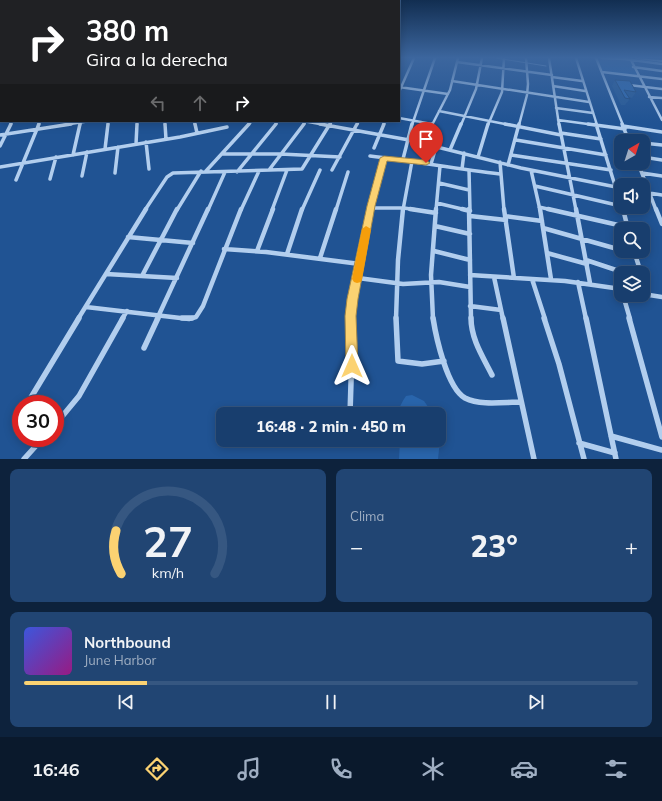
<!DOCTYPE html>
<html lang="es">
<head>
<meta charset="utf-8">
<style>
	body { margin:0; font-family:Mulish,sans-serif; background:#214573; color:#f1f3f6; height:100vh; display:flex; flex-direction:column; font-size:15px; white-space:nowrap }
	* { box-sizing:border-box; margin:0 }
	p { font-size:13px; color:#9faec2 }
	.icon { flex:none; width:22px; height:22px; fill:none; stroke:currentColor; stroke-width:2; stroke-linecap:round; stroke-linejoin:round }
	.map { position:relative; height:459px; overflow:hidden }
	.panel { display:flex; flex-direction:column; gap:10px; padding:10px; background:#0d223c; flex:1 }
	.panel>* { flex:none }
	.guide { position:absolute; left:0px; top:0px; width:400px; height:122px; box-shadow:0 2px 10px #0003,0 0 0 1px #365781; background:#202124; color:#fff; overflow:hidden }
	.needle { width:26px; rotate:39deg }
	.controls { position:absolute; left:614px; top:134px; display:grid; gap:8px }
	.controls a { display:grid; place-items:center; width:36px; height:36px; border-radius:8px; background:#183e6e; box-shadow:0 2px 10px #0003,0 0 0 1px #365781; font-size:20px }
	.speed { position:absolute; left:12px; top:395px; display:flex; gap:8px; font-size:20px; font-weight:700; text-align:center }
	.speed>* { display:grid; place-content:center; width:52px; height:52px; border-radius:50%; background:#183e6e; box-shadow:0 2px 10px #0003,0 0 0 1px #365781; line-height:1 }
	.speed .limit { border:6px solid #d22; background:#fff; color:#111 }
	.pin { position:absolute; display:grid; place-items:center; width:34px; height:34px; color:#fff; margin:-41px -17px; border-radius:50% 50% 50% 0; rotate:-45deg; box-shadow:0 0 4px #0007 }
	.pin .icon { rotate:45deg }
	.me { position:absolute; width:44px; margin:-22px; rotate:0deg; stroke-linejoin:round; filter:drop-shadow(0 0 3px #0008) }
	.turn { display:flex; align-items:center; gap:14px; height:84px; padding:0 20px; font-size:18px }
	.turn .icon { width:52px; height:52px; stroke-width:2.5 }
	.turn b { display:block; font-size:28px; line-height:34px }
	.lanes { display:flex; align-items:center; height:38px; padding:0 20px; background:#0003; justify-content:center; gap:20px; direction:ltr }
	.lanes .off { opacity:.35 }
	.big { font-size:30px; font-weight:800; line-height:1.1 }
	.panel .widget { flex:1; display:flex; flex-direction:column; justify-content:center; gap:6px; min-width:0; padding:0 14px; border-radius:8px; background:#214573 }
	.panel .dial { align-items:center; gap:0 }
	.dial svg { height:104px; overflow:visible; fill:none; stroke:#365781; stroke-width:7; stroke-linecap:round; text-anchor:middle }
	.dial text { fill:#f1f3f6; stroke:none }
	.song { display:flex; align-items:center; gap:12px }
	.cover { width:48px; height:48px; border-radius:6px; background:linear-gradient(135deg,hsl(230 70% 55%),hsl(310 70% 35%)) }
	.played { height:4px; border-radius:2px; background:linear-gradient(90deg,#fbd272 20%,#365781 20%) }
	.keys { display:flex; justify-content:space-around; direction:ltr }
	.heat { display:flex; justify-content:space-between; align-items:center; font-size:22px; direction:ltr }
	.panel .tiles { flex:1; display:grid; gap:10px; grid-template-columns:1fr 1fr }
	.widget:last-child { grid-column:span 2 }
	.trip { position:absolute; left:216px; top:407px; width:230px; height:40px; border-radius:8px; background:#183e6e; box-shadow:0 2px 10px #0003,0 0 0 1px #365781; font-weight:800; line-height:40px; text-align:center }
	.tabs { display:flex; height:64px; justify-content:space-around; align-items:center; background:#0a192c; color:#9faec2 }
	.tabs .icon { width:28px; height:28px }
	.tabs .selected { color:#fbd272 }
	.tabs b { font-size:18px; color:#f1f3f6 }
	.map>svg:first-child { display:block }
	.green { fill:#2965ac }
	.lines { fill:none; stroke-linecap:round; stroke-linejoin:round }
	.stream { stroke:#a6c9ef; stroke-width:1 }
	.minor-far3 { stroke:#b2ceee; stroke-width:2.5 }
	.minor-far2 { stroke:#b2ceee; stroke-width:3.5 }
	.minor-far1 { stroke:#b2ceee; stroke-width:4.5 }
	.minor { stroke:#b2ceee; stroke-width:5.5 }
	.tertiary { fill:#b2ceee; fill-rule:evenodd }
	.secondary { fill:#deebfa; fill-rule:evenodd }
	.wall { fill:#285b97 }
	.building { fill:#2f6ab0; stroke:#214a7b }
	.route { fill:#fbd272; stroke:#a3884a }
	.slow { fill:#f59e0b }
</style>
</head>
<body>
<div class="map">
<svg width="662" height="459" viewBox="0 0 662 459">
	<rect width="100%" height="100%" fill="#205393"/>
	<!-- green -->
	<path class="green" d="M596 58 631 60 638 76 602 72Z
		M412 395 424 401 433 414H398C399 407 402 402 406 396Z
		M439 429 440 440 438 459H399L400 440H439Z"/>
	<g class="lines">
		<!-- stream -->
		<path class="stream" d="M496 58 546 66"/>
		<!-- minor-far3 -->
		<path class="minor-far3" d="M549 58 559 125
			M576 58 597 125
			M596 58 623 125
			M602 58 625 59 662 64
			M631 60 662 120
			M457 62 552 75
			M633 67 662 71
			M602 72 662 79
			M552 77 582 81
			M452 81 589 102
			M629 85 662 89
			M553 86 585 91
			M399 87 448 94
			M399 92 414 58
			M649 97 662 98
			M556 108 593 113
			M439 111 510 125
			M399 118 432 124
			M558 120 595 125
			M165 121V125
			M194 121 195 125
			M303 121 325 125
			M10 125 12 121
			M38 125 40 121
			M64 125 90 121
			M80 125 81 121
			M108 125V121
			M137 125V121
			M248 125 252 121
			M275 125 278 121
			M303 125 306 121
			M330 125 332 121
			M357 125 359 121
			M383 125 385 121
			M412 125 435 58
			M432 125 450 90 458 58
			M461 125 476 89 482 58
			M488 125 502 92 504 58
			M519 125 527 95 528 84 526 58"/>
		<!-- minor-far2 -->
		<path class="minor-far2" d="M165 124 166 139
			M195 124 197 133
			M320 124 409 140 521 168 621 188
			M505 124 561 135
			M559 124 576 210
			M588 124 625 129
			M596 124 621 205
			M622 124 629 141
			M623 126 662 132
			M561 133 601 139
			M0 135 71 124
			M516 140 606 155
			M146 142 149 169
			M422 143 432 124
			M643 143 662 145
			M136 144 137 124
			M0 146 11 124
			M374 148 384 124
			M105 149 108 124
			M450 150 461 124
			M222 154H281L340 157
			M73 155 80 124
			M511 155 611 170
			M370 156C414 161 456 169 500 174
			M478 157 488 124
			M643 157 662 160
			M403 159 412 124
			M500 162 504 210
			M638 163 656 210
			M431 164 436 147
			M508 165 519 124
			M0 167 180 137 227 127
			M462 169 464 153
			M269 170 304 124
			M332 170 357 124
			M469 170 470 210
			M531 170 540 210
			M206 171 249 124
			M237 172 276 124
			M115 173 118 147
			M642 173 662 176
			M82 176 87 152
			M50 179 56 157
			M16 180 39 124
			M439 183 469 190
			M535 186 621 206
			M643 192 662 195
			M437 203 466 210
			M539 207 552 210
			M622 207 623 210
			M370 208H404L417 210
			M145 210 167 177 173 173 302 169 330 124
			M177 210 201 171
			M208 210 225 172
			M241 210 259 171
			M272 210 287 170
			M302 210 320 170
			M336 210 348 172
			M370 210 384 158
			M403 210 412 161
			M436 210 440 166"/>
		<!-- minor-far1 -->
		<path class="minor-far1" d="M410 209 436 213
			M462 209 470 211
			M469 209 471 319
			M504 209 514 278
			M540 209 551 279
			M548 209 627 227
			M576 209 590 283
			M623 209 628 229
			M656 209 662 224
			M470 216 506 220
			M505 216 542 221
			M435 226 470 234
			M543 228 621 250
			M128 237 193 243
			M224 249 266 252 360 264
			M257 251 273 209
			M434 251 470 260
			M625 251 635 254
			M634 251 641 273
			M547 253 587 264
			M287 254 302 209
			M320 258 336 209
			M586 260 625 273
			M106 274 177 278
			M470 275 565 281 621 289
			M142 276 177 209
			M494 277 503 319
			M358 278 403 284 439 282 470 287
			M532 279 545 319
			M643 279 648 295
			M578 282 586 319
			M643 294 662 297
			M623 295 630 319
			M470 306 501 310
			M86 307 189 319 196 317 203 306 241 209
			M78 319 146 209
			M122 319 127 311
			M157 319 208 209
			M350 319 352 299 370 209
			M396 319 398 260 403 209
			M433 319 431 275 436 209"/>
		<!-- minor -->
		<path class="minor" d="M182 318H192
			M396 318 398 361 422 364 444 361
			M433 318C436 337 447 388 465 398 481 406 504 402 521 402
			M471 318C471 339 483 357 492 375
			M503 318 534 459
			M544 318 559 364 584 459
			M586 318 616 459
			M629 318 662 437
			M144 348 158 318
			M27 404 79 318
			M350 414 352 351 350 318
			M18 418 21 414
			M55 425 79 396 123 318
			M611 436 662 450
			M579 443 615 453
			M24 459 43 438"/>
		<!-- tertiary -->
		<path class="tertiary" d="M0 86H1V88H0Z"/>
		<!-- secondary -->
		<path class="secondary" d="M635 58 662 60V62L637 59Z"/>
	</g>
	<!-- wall -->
	<path class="wall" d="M615 80 636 92 632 98 629 97 630 99 625 105H621L612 86Z"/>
	<!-- building -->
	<path class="building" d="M615 80 630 81 636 92 624 90 630 99 625 98Z"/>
	<!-- sky -->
	<linearGradient id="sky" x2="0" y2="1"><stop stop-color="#122e51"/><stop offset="0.47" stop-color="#3c669e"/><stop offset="1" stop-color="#3c669e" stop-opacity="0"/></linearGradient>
	<rect width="662" height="123" fill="url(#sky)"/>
	<!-- route -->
	<path class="route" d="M384 156 426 160 430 163 426 165 387 161 375 206 358 299 356 316 358 366 356 370 352 372 347 370 346 366 345 316 347 299 367 206 380 158Z"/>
	<!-- slow -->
	<path class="slow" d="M366 226 371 229 362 279 361 282 357 283 354 282 352 279 362 229Z"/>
</svg>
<div class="controls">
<a><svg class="needle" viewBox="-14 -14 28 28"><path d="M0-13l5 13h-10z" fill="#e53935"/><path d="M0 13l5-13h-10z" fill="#9faec2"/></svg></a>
<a><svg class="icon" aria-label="sound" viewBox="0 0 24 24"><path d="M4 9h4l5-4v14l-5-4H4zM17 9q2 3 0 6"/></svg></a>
<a><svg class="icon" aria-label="search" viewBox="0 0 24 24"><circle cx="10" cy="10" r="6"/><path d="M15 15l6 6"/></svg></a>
<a><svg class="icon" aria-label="layers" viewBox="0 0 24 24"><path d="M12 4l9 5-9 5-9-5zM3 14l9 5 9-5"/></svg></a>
</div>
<div class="speed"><div class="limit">30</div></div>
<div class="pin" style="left:426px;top:163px;background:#d93025"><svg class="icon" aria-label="arrive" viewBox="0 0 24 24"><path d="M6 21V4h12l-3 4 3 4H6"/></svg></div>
<svg class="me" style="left:352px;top:366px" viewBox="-20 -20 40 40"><path d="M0-17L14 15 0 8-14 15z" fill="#fbd272" stroke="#fff" stroke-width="4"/></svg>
<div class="trip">16:48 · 2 min · 450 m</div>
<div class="guide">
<div class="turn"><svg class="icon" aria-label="right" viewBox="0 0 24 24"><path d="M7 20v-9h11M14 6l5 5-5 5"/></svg><div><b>380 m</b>Gira a la derecha</div></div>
<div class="lanes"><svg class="icon off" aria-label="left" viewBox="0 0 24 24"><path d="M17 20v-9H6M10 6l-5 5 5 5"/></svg><svg class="icon off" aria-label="ahead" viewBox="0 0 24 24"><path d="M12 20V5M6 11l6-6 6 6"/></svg><svg class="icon" aria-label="right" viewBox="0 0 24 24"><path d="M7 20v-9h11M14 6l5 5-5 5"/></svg></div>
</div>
</div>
<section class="panel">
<div class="tiles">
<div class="widget dial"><svg viewBox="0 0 100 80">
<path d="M14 69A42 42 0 1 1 86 69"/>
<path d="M14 69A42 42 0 0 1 10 36" stroke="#fbd272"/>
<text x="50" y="56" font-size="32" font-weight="700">27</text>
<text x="50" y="72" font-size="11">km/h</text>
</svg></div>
<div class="widget"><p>Clima</p>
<div class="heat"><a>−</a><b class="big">23°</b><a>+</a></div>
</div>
<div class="widget">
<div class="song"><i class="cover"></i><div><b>Northbound</b><p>June Harbor</p></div></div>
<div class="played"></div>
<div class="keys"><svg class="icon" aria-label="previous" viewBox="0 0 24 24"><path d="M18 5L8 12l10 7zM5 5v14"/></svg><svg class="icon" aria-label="pause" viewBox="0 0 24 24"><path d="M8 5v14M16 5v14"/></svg><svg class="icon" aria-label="next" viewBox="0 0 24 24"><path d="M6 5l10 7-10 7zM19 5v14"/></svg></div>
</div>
</div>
</section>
<nav class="tabs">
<b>16:46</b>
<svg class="icon selected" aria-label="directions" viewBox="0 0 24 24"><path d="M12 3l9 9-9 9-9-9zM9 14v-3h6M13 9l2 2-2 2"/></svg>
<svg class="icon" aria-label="music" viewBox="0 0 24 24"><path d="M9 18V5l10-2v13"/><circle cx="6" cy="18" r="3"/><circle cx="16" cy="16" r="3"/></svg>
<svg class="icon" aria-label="phone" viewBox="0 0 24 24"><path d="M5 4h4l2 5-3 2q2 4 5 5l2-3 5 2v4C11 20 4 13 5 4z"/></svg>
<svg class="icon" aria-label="climate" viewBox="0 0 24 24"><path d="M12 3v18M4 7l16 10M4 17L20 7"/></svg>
<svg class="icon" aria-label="car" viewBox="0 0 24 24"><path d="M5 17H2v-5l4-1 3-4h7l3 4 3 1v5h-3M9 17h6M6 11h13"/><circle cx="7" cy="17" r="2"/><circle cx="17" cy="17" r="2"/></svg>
<svg class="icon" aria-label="filters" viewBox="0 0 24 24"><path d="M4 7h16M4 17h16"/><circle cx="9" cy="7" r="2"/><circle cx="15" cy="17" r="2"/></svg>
</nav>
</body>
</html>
